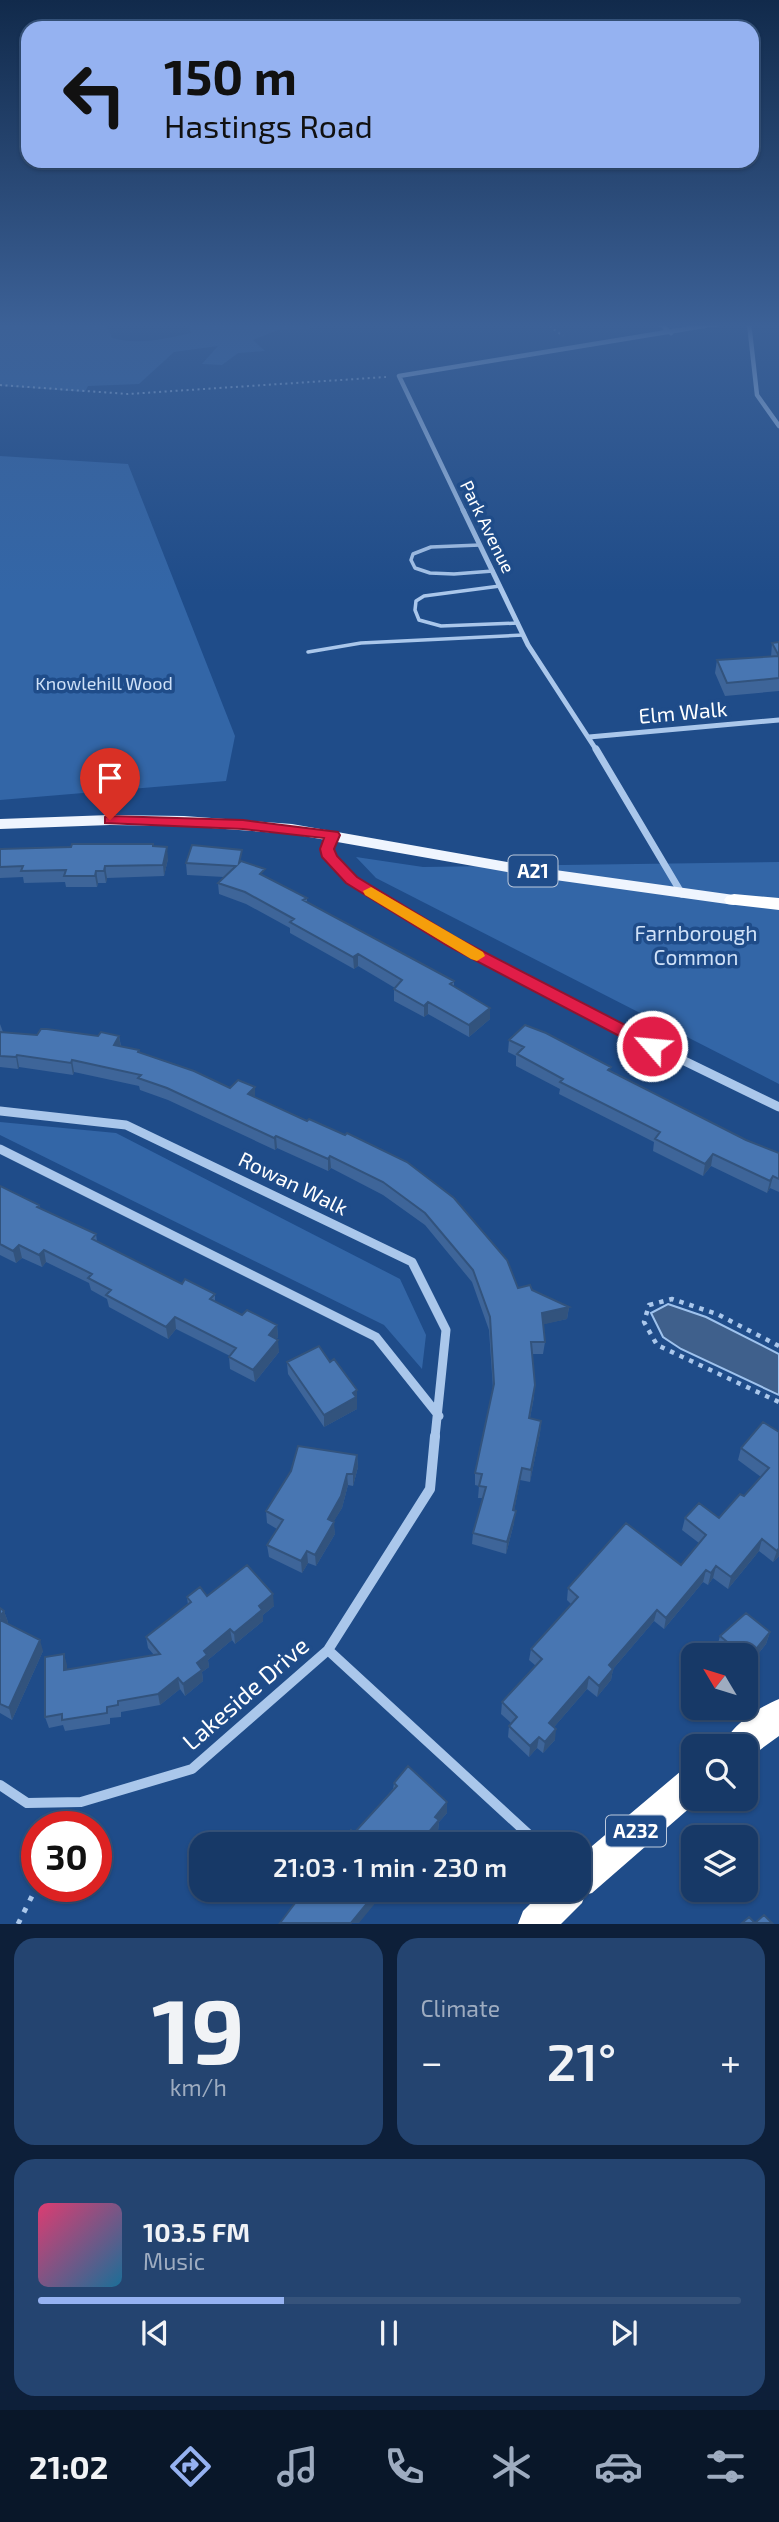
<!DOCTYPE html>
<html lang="en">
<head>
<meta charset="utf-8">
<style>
	body { margin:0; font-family:"Exo 2",sans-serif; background:#244470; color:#f1f3f6; height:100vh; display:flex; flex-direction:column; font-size:26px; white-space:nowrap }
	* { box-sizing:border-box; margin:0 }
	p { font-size:23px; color:#9eacc0 }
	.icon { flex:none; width:38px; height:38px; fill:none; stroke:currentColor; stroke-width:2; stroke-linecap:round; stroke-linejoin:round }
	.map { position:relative; height:1924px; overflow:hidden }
	.details { display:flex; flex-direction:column; gap:14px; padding:14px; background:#0d1f39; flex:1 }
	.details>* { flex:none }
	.hud { position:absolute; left:21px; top:21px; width:738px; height:147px; border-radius:21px; box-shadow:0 2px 5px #0004,0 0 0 2px #36537b; background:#95b2f1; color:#111; overflow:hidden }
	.needle { width:46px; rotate:308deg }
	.fabs { position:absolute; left:681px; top:1643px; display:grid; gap:14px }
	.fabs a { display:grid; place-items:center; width:77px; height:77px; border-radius:14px; background:#173967; box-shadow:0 2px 5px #0004,0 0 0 2px #36537b; font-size:35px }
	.speed { position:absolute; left:21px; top:1811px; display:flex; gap:14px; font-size:35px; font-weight:700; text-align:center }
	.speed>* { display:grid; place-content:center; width:91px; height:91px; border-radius:50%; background:#173967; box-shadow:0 2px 5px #0004,0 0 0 2px #36537b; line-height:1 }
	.speed .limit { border:10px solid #d22; background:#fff; color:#111 }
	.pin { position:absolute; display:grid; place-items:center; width:60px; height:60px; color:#fff; margin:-72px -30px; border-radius:50% 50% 50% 0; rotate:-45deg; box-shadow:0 0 7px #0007 }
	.pin .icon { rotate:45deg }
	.me { position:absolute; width:77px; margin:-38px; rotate:297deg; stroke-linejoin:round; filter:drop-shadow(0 0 5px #0008) }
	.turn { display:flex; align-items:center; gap:24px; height:147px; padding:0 28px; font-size:32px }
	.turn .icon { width:91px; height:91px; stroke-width:2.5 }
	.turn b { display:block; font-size:49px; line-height:60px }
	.big { font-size:52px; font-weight:600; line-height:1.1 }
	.details .card { flex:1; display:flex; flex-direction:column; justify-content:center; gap:10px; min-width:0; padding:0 24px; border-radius:21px; background:#244470 }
	.details .dial { align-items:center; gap:0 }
	.dial b { font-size:91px; line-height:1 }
	.song { display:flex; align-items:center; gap:21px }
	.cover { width:84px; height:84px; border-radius:10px; background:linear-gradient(135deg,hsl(340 70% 55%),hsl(200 70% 35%)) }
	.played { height:7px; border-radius:4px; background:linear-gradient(90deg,#95b2f1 35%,#36537b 35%) }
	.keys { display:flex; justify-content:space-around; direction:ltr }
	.heat { display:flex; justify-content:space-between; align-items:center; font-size:38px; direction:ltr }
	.details .tiles { flex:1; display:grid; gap:14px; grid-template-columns:1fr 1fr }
	.card:last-child { grid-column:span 2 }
	.trip { position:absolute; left:189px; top:1832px; width:402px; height:70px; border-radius:21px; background:#173967; box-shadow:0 2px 5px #0004,0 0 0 2px #36537b; font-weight:600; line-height:70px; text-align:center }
	.tabs { display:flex; height:112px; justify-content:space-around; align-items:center; background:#091729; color:#9eacc0 }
	.tabs .icon { width:49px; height:49px }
	.tabs .selected { color:#95b2f1 }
	.tabs b { font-size:32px; color:#f1f3f6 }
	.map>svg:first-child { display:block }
	.green { fill:#3366a7 }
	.water { fill:#3f608c; stroke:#9ec2ed; stroke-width:2 }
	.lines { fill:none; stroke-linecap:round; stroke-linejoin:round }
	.path-far2 { stroke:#aac7eb; stroke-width:2; stroke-dasharray:2 3.5; stroke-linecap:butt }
	.path-far1 { stroke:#aac7eb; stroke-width:4.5; stroke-dasharray:4.5 6; stroke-linecap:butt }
	.path { stroke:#aac7eb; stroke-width:5; stroke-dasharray:5 8; stroke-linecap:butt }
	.lane { stroke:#aac7eb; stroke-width:3.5 }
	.street-far4 { stroke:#aac7eb; stroke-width:4.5 }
	.street-far3 { stroke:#aac7eb; stroke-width:5 }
	.street-far2 { stroke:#aac7eb; stroke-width:7 }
	.street-far1 { stroke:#aac7eb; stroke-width:9 }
	.street { stroke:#aac7eb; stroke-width:10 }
	.primary { fill:#eff5fe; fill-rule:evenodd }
	.highway { fill:#fff; fill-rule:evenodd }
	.wall { fill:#3e6599 }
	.shaded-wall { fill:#32537d }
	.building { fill:#4876b2; stroke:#32537d; stroke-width:2 }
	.route { fill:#e11d48; stroke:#92132f; stroke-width:2 }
	.slow { fill:#f59e0b }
	.labels { text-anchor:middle; stroke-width:7; stroke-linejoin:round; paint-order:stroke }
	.far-street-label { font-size:18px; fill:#fff; stroke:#1f4c89 }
	.far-park-label { font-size:18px; fill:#cfe1f8; stroke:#1f4c89 }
	.shield { fill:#1f4c89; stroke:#bcc9dc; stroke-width:2 }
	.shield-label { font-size:19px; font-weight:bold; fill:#fff }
	.street-label { font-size:21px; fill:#fff; stroke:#1f4c89 }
	.park-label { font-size:21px; fill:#cfe1f8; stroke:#1f4c89 }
	.near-street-label { font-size:24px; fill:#fff; stroke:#1f4c89 }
</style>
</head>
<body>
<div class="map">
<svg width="779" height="1924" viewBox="0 0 779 1924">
	<rect width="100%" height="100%" fill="#1f4c89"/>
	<!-- green -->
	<path class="green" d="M0 323H106L112 338C139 345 165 339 191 333L189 323H310V330H278L253 340 265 351 238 353 222 365 202 364 218 346 174 352 139 384 88 386 85 392 0 386Z
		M0 456 128 464 235 736 226 781 0 800Z
		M356 857 423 867 779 862V1084L376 878Z
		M0 1122 116 1133 400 1279 426 1335 422 1369 384 1325 0 1135Z"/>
	<!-- water -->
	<path class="water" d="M668 1304 706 1317 779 1354V1395L681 1349 663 1337 651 1313Z"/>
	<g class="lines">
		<!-- path-far2 -->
		<path class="path-far2" d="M545 323 563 336
			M0 385 128 394 386 377"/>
		<!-- path-far1 -->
		<path class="path-far1" d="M779 1346 717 1314 672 1299 649 1305 644 1322 657 1345 779 1402"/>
		<!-- path -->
		<path class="path" d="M68 1827 74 1816
			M18 1924 37 1886"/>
		<!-- lane -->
		<path class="lane" d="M480 545 431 547 413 554 411 560 415 568 430 573 454 574 493 571
			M500 586 424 596 416 601 415 610 419 620 441 626 518 623
			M308 652 361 643 523 635"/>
		<!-- street-far4 -->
		<path class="street-far4" d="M659 323 671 333
			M749 323 757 395 779 426
			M464 512 399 376 722 323"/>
		<!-- street-far3 -->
		<path class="street-far3" d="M463 510 528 645 597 751
			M589 737 779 720"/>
		<!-- street-far2 -->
		<path class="street-far2" d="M596 749 682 894
			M333 835 327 849C347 903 608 1023 669 1053"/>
		<!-- street-far1 -->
		<path class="street-far1" d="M666 1052 779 1107
			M0 1111 126 1125 412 1262 446 1330 435 1437
			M0 1149 376 1337 439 1416"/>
		<!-- street -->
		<path class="street" d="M328 1650 430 1489 435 1436
			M0 1785 27 1803 81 1802 192 1769 328 1650 539 1844"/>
		<!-- primary -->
		<path class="primary" d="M110 815 184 816 292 824 541 868 734 895 742 900 734 905 541 878 292 834 184 826 110 825 0 829V819Z"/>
		<!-- highway -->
		<path class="highway" d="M734 894 779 898V910L727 904 724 900 727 896Z
			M779 1699V1736L746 1760V1746H723C730 1726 759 1707 779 1699Z
			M693 1766V1799H700L592 1893 585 1895 582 1903 561 1924H518L523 1911 544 1890H579V1857L681 1771Z"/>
	</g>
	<!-- wall -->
	<path class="wall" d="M779 642V691L725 696 715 673 717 660 771 657 772 643Z
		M153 844V846L168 859 164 876 107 878 106 883H98L97 887H66L65 882 24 883 23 877 0 878V849Z
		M243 862 265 876 307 898V902L454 981V987L490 1008V1019L469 1037 428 1014 424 1017 394 1001V989L395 988 358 966 354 969 290 933V928L246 904 219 894 218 883 224 877 187 875 186 863Z
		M0 1024 3 1032 37 1035 119 1036 121 1046 139 1050 140 1053 255 1097 307 1121 309 1119 518 1288 532 1290 569 1307 567 1319 543 1324 545 1342 543 1354H532L534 1397 530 1418 541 1421 540 1433 530 1482 520 1480 514 1511V1523L506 1554 472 1544 473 1533 483 1498H478L479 1486 475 1485V1473L493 1389 489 1330 472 1282 425 1225 383 1195 331 1168 328 1171 277 1148 275 1150 168 1100 140 1090 139 1086 74 1072 73 1075 19 1067 18 1069 0 1067Z
		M509 1040 611 1071 746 1140 779 1153V1192L770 1188 767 1193 711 1166 703 1176 653 1151 654 1142 559 1094 560 1089 516 1066V1056L508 1052Z
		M0 1186 39 1205 40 1208 96 1234 97 1241 182 1284 215 1294V1302L242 1315 277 1325 278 1337 276 1339 279 1352 255 1382 230 1369 229 1357 230 1356 176 1329 168 1339 109 1307 107 1299 91 1290 89 1283 46 1262 42 1267 22 1258 16 1263 0 1255Z
		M287 1362H330L357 1390V1409L324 1427 288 1374Z
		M763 1422 779 1556 773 1562 759 1551 728 1589 713 1578 708 1585 703 1582 664 1629 654 1621 613 1669 611 1680 597 1697 587 1689 554 1727 555 1740 543 1753 537 1748 529 1757 508 1737 509 1726 511 1723 501 1714 502 1702 536 1666 529 1660 531 1649 571 1604 567 1600 568 1588 681 1565 699 1543 682 1530 685 1518H719L744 1496 761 1477 738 1460 741 1448Z
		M357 1455 358 1467 353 1486 348 1485 342 1508 333 1522 335 1534 316 1566 308 1563 302 1573 269 1557 267 1545 277 1529 267 1523 266 1511Z
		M207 1596 274 1606 263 1615V1621L235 1644 232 1640 208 1660 209 1667 202 1672 203 1681 185 1696 180 1689 160 1705 121 1712V1717L110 1718V1724L65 1731 63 1725 49 1728 45 1717 64 1654 67 1670 154 1655 148 1648 146 1637 188 1605 187 1597Z
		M0 1608 4 1611 8 1622 7 1624 43 1651 12 1720 0 1713Z
		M770 1632 766 1644 746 1669V1656H727L717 1647 720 1636Z
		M394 1783 447 1802V1813L439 1822 438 1831 427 1844H340L354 1833 393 1789Z"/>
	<!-- shaded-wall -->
	<path class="shaded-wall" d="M167 847 168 859 164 876 163 865Z
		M105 866 107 878 106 883 104 871Z
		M96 871 98 883 97 887 95 876Z
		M358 954V966L354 969 353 957Z
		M428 1002V1014L424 1017V1006Z
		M490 1008V1019L469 1037V1025Z
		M119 1036 121 1048 114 1045Z
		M17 1055 19 1067 18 1069 16 1057Z
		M72 1060 74 1072 73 1075 71 1063Z
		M255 1087V1099L248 1094Z
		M276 1136 277 1148 275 1150 274 1138Z
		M713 1154 711 1166 703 1176 705 1164Z
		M330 1156 331 1168 328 1171V1159Z
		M773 1176 770 1188 767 1193 770 1181Z
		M19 1245 22 1258 16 1263 13 1251Z
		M44 1250 46 1262 42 1267 39 1255Z
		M569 1307 567 1319 541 1325 542 1313Z
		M175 1317 176 1329 168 1339 166 1327Z
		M277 1325 278 1337 270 1347 269 1335Z
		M278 1340 279 1352 255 1382 253 1370Z
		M357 1390V1409L324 1427V1415L353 1393Z
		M541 1421 540 1433 530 1482 531 1470Z
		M357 1455 358 1467 353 1486V1474Z
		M522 1468 520 1480 512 1522 513 1510Z
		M347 1474 348 1485 342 1508 328 1531V1519Z
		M516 1511 514 1523 506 1554 507 1542Z
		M334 1522 335 1534 316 1566 315 1555Z
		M762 1539 759 1551 728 1589 731 1577Z
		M779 1548V1556L773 1562 777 1551Z
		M307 1551 308 1563 302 1573 301 1561Z
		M716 1566 713 1578 708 1585 711 1573Z
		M706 1570 703 1582 664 1629 666 1618Z
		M273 1594 274 1606 263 1615V1621L235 1644 234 1633 259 1606Z
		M657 1610 654 1621 613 1669 611 1680 597 1697 599 1686 609 1665Z
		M4 1611 8 1622 1 1631 0 1616Z
		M230 1629 232 1640 208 1660 209 1667 202 1672 203 1681 185 1696 183 1684 204 1651Z
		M770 1632 766 1644 746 1669 748 1659Z
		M40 1640 43 1651 12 1720 9 1708Z
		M64 1654 67 1665V1682L64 1670Z
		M589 1677 587 1689 548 1734 549 1723Z
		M178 1678 180 1689 160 1705 158 1694Z
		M556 1729 555 1740 543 1753 545 1742Z
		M539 1737 537 1748 529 1757 530 1746Z
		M447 1802V1813L439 1822 438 1831 427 1844H423V1839L435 1817Z
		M419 1836 418 1844H411Z
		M378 1890H386L359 1923H351Z"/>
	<!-- building -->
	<path class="building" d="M779 642V656L772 643Z
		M779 656V678L727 683 717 660Z
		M72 844H153V846L167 847 163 865 105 866 104 871H96L95 876H64L66 870 21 871 23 866 0 867V849L71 847Z
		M192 845 242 850 239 863 241 861 265 869 260 874 307 898 303 900 454 981 450 984 490 1008 469 1025 428 1002 424 1006 394 989 402 980 358 954 353 957 290 922 294 919 245 892 218 883 236 866 186 863Z
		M525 1025 546 1033 611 1067 608 1070 746 1140 779 1153V1179L773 1176 770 1181 713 1154 705 1164 655 1139 660 1132 560 1082 563 1079 517 1054 524 1047 509 1040Z
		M41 1029H47L98 1036 101 1032 119 1036 114 1045 139 1050 138 1052 194 1071 230 1088 238 1080 255 1087 248 1094 307 1121 309 1119 345 1135 347 1133 407 1162 454 1198 507 1260 518 1288 530 1285 532 1290 569 1307 542 1313 545 1342H531L535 1385 529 1418 541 1421 531 1470 522 1468 513 1510 516 1511 507 1542 473 1533 486 1487 479 1486 482 1474 475 1473 494 1384 490 1317 473 1270 425 1213 383 1182 330 1156 328 1159 276 1136 274 1138 167 1088 138 1078 141 1075 72 1060 71 1063 17 1055 16 1057 0 1056V1032L37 1035Z
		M0 1186 39 1205 37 1207 96 1234 92 1239 182 1284 185 1279 215 1294 210 1299 242 1315 247 1310 277 1325 269 1335 278 1340 253 1370 229 1357 236 1348 175 1317 166 1327 106 1295 111 1290 88 1278 92 1274 44 1250 39 1255 19 1245 13 1251 0 1244Z
		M319 1346 330 1362 334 1359 357 1390 353 1393 356 1397 324 1415 287 1362Z
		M763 1422 779 1432V1548L777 1551 762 1539 731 1577 716 1566 711 1573 706 1570 666 1618 657 1610 609 1665 613 1669 599 1686 589 1677 549 1723 556 1729 545 1742 539 1737 530 1746 509 1726 517 1717 502 1702 542 1659 531 1649 578 1597 568 1588 626 1523 681 1565 706 1535 685 1518 699 1503 719 1518 740 1494 744 1496 769 1468 741 1448Z
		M298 1446 357 1455 353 1474H347L341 1496 328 1519 334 1522 315 1555 307 1551 301 1561 267 1545 283 1520 266 1511 291 1471Z
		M247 1565 273 1594 259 1606 262 1610 234 1633 230 1629 204 1651 207 1655 197 1663 202 1670 183 1684 178 1678 158 1694 118 1701V1705L107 1707V1713L62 1720V1714L45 1717V1657L64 1654V1670L160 1654 146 1637 191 1602 187 1597 200 1587 207 1596Z
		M0 1608 4 1611 0 1616Z
		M746 1613 770 1632 748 1659 746 1656H744L720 1636Z
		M0 1620 40 1640 9 1708 0 1704Z
		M408 1766 447 1802 435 1817 439 1820 423 1839 419 1836 411 1844H340L351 1830 354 1833 397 1786 394 1783Z
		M305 1890H378L351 1923H280Z
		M764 1915 772 1923H755Z
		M749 1917 755 1923H742Z"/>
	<!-- sky -->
	<linearGradient id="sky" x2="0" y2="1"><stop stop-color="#112a4b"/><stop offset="0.55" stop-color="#3c6197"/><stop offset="1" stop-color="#3c6197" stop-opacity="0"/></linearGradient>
	<rect width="779" height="592" fill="url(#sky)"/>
	<!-- route -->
	<path class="route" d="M110 816 243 820 338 832 340 835 334 849 337 856 357 877 457 938 658 1042 661 1046 652 1052 646 1050 446 945 346 883 322 857 320 849 324 838 243 829 105 823V817Z"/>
	<!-- slow -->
	<path class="slow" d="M371 887 483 952 485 956 477 961 471 959 365 895 363 891Z"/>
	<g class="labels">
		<!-- far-street labels -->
		<g class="far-street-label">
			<text transform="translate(487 527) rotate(64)" y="6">Park Avenue</text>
		</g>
		<!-- far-park labels -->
		<g class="far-park-label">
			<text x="104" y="690">Knowlehill Wood</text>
		</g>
		<!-- shield labels -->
		<g class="shield">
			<rect x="508.5" y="855.5" width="49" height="31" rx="5"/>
			<rect x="606" y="1815.5" width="60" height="31" rx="5"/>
		</g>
		<g class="shield-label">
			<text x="533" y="878">A21</text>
			<text x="636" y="1838">A232</text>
		</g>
		<!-- street labels -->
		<g class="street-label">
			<text transform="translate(683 713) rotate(-5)" y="7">Elm Walk</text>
			<text transform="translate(293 1184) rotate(26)" y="7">Rowan Walk</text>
		</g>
		<!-- park labels -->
		<g class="park-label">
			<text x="696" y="941">Farnborough<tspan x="696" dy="24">Common</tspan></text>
		</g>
		<!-- near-street labels -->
		<g class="near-street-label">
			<text transform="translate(246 1694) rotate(-41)" y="8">Lakeside Drive</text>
		</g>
	</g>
</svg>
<div class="fabs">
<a><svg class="needle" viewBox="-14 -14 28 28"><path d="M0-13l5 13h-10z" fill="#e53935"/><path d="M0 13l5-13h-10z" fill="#9eacc0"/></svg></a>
<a><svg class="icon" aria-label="search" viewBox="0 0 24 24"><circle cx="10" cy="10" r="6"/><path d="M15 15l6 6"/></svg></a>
<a><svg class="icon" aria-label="layers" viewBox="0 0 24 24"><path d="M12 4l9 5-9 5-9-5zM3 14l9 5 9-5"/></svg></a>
</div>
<div class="speed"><div class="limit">30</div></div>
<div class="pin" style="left:110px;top:820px;background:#d93025"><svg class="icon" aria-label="arrive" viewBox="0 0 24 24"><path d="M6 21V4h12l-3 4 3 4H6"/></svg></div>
<svg class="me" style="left:652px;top:1046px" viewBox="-20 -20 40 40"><circle r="17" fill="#e11d48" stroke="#fff" stroke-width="3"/><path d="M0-11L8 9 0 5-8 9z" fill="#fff"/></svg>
<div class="trip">21:03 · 1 min · 230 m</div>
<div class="hud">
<div class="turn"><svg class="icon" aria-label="left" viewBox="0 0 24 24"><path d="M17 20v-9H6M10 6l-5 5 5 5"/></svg><div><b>150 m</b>Hastings Road</div></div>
</div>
</div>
<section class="details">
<div class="tiles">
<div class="card dial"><b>19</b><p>km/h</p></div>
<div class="card"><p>Climate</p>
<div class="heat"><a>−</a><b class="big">21°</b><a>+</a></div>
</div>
<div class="card">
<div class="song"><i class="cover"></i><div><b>103.5 FM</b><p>Music</p></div></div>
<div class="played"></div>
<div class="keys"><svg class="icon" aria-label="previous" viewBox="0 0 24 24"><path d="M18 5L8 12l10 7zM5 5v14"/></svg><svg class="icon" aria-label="pause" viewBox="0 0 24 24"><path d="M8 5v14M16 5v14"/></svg><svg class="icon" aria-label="next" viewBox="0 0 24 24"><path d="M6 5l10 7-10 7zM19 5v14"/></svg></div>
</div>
</div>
</section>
<nav class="tabs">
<b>21:02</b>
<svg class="icon selected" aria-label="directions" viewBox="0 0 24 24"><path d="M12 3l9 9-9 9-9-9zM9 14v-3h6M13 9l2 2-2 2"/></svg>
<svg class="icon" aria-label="music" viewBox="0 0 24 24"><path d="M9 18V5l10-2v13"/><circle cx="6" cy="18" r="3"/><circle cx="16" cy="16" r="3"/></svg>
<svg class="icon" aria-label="phone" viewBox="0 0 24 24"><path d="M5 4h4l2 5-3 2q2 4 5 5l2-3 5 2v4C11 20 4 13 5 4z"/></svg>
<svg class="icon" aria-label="climate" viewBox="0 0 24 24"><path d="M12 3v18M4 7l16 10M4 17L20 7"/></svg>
<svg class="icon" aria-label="car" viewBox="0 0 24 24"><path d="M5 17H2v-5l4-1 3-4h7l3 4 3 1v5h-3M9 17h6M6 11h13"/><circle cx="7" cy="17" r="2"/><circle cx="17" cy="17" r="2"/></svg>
<svg class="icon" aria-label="filters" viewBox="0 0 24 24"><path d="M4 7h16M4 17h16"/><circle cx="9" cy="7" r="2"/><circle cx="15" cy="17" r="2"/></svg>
</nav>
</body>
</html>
